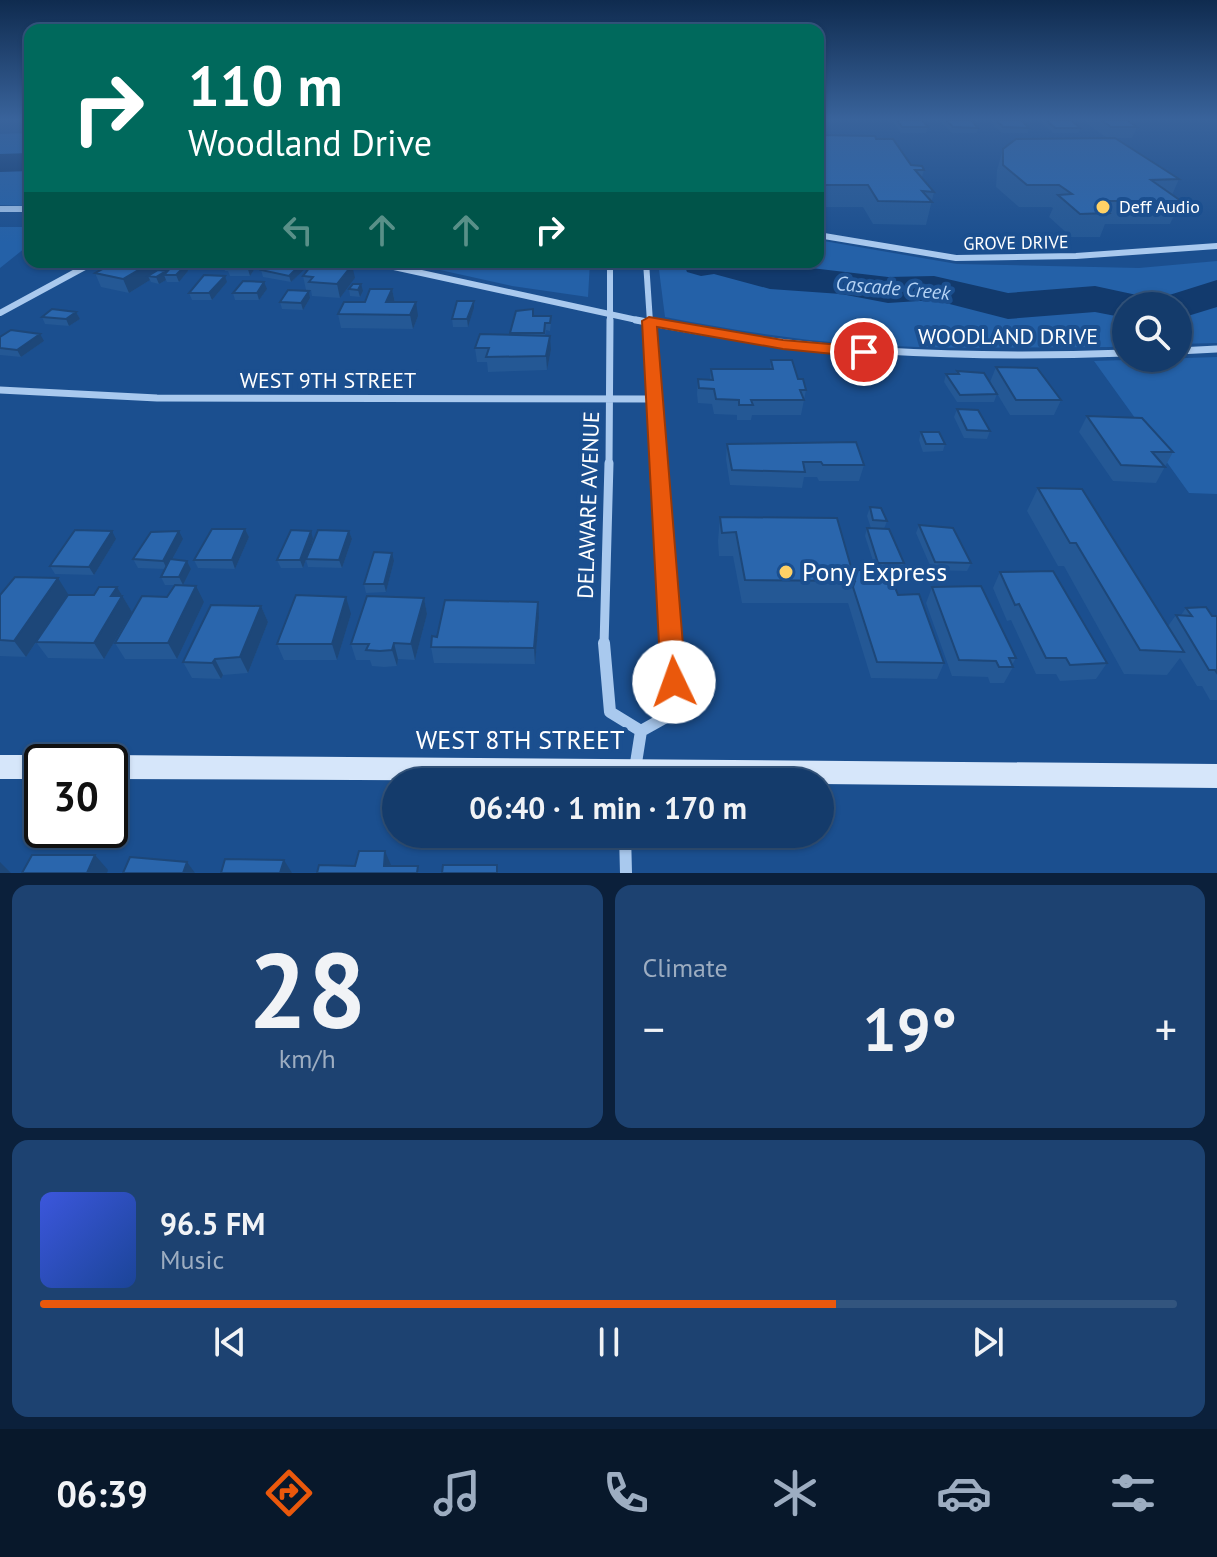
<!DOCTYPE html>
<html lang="en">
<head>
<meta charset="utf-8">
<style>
	body { margin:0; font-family:"PT Sans",sans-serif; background:#1d4271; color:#f1f3f6; height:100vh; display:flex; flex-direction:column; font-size:30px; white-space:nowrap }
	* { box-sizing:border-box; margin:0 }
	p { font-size:26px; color:#9dadc1 }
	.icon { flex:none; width:44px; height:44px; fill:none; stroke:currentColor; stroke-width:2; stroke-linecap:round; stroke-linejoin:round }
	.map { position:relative; height:873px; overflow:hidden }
	.details { display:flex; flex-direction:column; gap:12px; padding:12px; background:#0b203b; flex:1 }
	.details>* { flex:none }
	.hud { position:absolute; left:24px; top:24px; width:800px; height:244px; border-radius:16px; box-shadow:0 2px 6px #0004,0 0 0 2px #33557e; background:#00695c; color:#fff; overflow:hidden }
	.tools { position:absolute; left:1112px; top:292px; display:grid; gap:16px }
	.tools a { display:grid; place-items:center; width:80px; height:80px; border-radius:50%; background:#143b6b; box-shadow:0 2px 6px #0004,0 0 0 2px #33557e; font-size:40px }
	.speed { position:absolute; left:24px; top:744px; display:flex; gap:16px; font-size:40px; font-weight:700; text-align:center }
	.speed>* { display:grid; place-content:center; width:104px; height:104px; border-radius:50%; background:#143b6b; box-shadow:0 2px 6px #0004,0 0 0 2px #33557e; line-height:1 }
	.speed .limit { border:4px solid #111; border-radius:12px; background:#fff; color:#111 }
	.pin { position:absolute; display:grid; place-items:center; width:68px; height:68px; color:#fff; margin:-34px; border:4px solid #fff; border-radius:50%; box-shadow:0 2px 8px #0007 }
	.me { position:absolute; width:88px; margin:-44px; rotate:357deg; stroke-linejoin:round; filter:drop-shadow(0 0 6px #0008) }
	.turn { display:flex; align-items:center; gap:28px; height:168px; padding:0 32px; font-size:36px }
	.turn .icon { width:104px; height:104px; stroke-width:2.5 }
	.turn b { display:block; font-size:56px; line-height:68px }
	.lanes { display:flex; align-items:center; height:76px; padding:0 32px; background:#0003; justify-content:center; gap:40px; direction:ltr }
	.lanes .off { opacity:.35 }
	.big { font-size:60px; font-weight:600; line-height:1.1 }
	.details .tile { flex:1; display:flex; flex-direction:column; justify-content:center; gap:12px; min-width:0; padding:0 28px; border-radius:16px; background:#1d4271 }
	.details .dial { align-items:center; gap:0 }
	.dial b { font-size:104px; line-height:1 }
	.song { display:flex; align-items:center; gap:24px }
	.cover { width:96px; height:96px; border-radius:12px; background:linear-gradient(135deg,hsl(230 70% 55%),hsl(220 70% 35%)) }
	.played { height:8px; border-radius:4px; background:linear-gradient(90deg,#ea580c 70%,#33557e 70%) }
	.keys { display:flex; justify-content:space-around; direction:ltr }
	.heat { display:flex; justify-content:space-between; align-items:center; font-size:44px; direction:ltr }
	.details .tiles { flex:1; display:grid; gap:12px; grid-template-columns:1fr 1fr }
	.tile:last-child { grid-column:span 2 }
	.trip { position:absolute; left:382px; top:768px; width:452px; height:80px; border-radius:40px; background:#143b6b; box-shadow:0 2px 6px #0004,0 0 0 2px #33557e; font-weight:600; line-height:80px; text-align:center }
	.tab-bar { display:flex; height:128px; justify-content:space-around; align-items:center; background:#08182b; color:#9dadc1 }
	.tab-bar .icon { width:56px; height:56px }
	.tab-bar .selected { color:#ea580c }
	.tab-bar b { font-size:36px; color:#f1f3f6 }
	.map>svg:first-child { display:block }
	.green { fill:#2461a8 }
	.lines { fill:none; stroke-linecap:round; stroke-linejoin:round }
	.river { fill:#123a6d; fill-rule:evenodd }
	.street-far4 { stroke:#a9c9ee; stroke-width:5 }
	.street-far3 { stroke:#a9c9ee; stroke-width:6 }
	.street-far2 { stroke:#a9c9ee; stroke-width:7 }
	.street-far1 { stroke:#a9c9ee; stroke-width:9 }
	.street { stroke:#a9c9ee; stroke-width:12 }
	.secondary { fill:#d6e6fa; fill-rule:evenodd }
	.wall { fill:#245895 }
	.shaded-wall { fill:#1d4779 }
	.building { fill:#2a66ad; stroke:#1d4779; stroke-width:2 }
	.route { fill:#ea580c; stroke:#983908; stroke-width:2 }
	.poi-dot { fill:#ffd166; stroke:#1b4f8f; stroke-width:3 }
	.labels { text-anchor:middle; stroke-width:8; stroke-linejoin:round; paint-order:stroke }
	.far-poi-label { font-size:18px; fill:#fff; stroke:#1b4f8f; text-anchor:start }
	.far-street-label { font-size:18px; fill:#fff; stroke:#1b4f8f }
	.far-water-label { font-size:20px; font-style:italic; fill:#b5d3f5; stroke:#1b4f8f }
	.street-label { font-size:22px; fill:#fff; stroke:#1b4f8f }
	.near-poi-label { font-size:26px; fill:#fff; stroke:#1b4f8f; text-anchor:start }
	.near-street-label { font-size:26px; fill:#fff; stroke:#1b4f8f }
</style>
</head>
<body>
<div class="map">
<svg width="1217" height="873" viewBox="0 0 1217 873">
	<rect width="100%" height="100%" fill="#1b4f8f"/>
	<!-- green -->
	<path class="green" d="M30 133V206L0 205V134Z
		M0 227H30V244L0 268Z
		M818 240 957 264 1139 268 1217 261V343L1178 344V306H1126V346L1111 347C1025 347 939 350 853 344 789 339 727 329 665 317L658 262H818Z
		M404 262H590L588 297 512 286Z
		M1217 357V494L1189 493 1094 361Z"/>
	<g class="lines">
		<!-- river -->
		<path class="river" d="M30 153V171L0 172V154Z
			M683 262H760L888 277 934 276 1008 293 1095 286 1146 297 1153 306H1126V318L1095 312 1008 319 934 300 888 303 841 294 770 289 714 274 701 276 687 272Z
			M1217 280V307L1178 319V306H1156L1163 297Z"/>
		<!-- street-far4 -->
		<path class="street-far4" d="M0 209H30"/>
		<!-- street-far3 -->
		<path class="street-far3" d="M0 209H30
			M818 235 956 258 1076 256 1217 246
			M371 262 646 322
			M610 262V322
			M646 262 650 322
			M0 313 94 262"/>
		<!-- street-far2 -->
		<path class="street-far2" d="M636 320C799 352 960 359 1126 353
			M650 320 659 465
			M1178 351 1217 349
			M0 390 157 398 655 399
			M609 465 610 320"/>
		<!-- street-far1 -->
		<path class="street-far1" d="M659 463 671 645
			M604 645 609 463"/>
		<!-- street -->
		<path class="street" d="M604 643 610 712 641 731 675 712 671 643
			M633 782 641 731
			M625 834 626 873"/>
		<!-- secondary -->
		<path class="secondary" d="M0 755H42L52 762H42V779H0Z
			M110 755 1217 764V788L820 784V782L110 779V762H100Z"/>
	</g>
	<!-- wall -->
	<path class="wall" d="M894 120H922L928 127 926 133H901L894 123Z
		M942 120H971L978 128 976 133H952L942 123Z
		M992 120H1021L1029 128 1028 133H1002L991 123Z
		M1042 120H1071L1080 128 1078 133H1053L1041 123Z
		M1087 120H1127L1137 127 1132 138H1114L1179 179 1172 195 1181 201 1170 224H1105L1100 237H1071L1049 217 1053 208 1051 207H1019L996 187 997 170 1003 149 1107 138 1086 123Z
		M818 135 876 139 911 165 924 170 922 177 934 192 926 225 873 224 863 207H818Z
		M115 262H177L164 269 158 268 159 270 166 271V273L188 271 179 282H167L166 280 159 284 151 282 150 280 129 293 101 287 95 273Z
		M191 262H220L215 268H200L198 263H191Z
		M222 262H259L250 276H230L228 271H225Z
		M307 267 291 282 263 277 261 270Z
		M303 276 355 278 340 298 312 296 311 290H306Z
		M227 282 212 300H192L189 293Z
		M353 284 363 291 360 297 350 296 349 289Z
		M267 289 259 300H235L233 293Z
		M392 289 395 302 418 316 413 329 341 328 338 314Z
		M309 291 310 298 303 310 282 309 280 302Z
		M474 308 468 327H453L452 319Z
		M76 312 80 319 69 326 45 324 42 317Z
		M534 316 551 323 550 331 546 330 545 336 551 350 547 370 488 372 487 362H477L475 348 510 335V333Z
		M0 337 44 341 21 357 0 355Z
		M771 360 798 379 806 390 801 415H752L751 420H737V415L714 414 712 404 698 403 697 394 698 379 710 380 711 369H770Z
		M996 367 1061 400 1054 415H1010L990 382Z
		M957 371 997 394 994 402H957L944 382 946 374H956Z
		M957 409 990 431 987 439 964 438 954 417Z
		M1087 416 1173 452 1156 483 1113 481 1079 432Z
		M921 432 945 444 943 451 923 452 919 440Z
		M727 444 864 465 859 481H819L817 477H804L802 488 730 485 726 459Z
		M1038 488 1168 626 1176 615H1181L1186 608 1212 616H1217V700H1210L1202 686H1197L1180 658 1167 675 1124 674 1064 566H1058L1027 511Z
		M870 507 887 521 884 529 904 563 902 571H888L898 595 944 663 937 679 871 678 848 603H742L733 556H719L718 541 720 517 852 570H876L865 536 867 528H871L867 516Z
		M919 525 971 563 967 571 932 570 916 533Z
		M245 529 249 537 235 569 198 568 194 560Z
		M349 531 352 539 342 568 308 567 306 560 303 568H281L277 560 313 539Z
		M116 539 94 575 55 574 50 566Z
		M183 539 172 560 187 561 191 569 183 585 204 602 177 659H125L115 643 167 597 175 585H165L161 577 165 569 138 568 133 559Z
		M394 561 386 592 366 593 364 584Z
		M1000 572 1107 663 1096 679 1060 681 1056 674H1036L1011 620 1007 621 993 588Z
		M117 587 132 612 104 659 48 658 36 642 61 606 26 657 0 656V595H94Z
		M932 587 1016 658 1012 665 1013 667 1004 683H990L988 677 952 676 926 603Z
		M424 598 427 614 415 660 398 659 397 666 384 667 372 666 370 660H356L351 644Z
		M261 606 268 622 248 673 223 675 221 679 192 678 183 662Z
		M351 614 337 660H284L277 644Z
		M539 618 535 664 434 663 431 647 437 637Z"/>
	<!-- shaded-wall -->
	<path class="shaded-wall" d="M152 262H156L160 274 148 276 150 280 129 293 123 279Z
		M162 262H177L164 269Z
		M247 262H259L250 276 246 263Z
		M303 262H305L307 267 291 282 289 276Z
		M186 265 188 271 179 282 176 275Z
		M352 265 355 278 340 298 337 284Z
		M166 271 167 275H164L166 280 159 284 156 277Z
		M225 276 227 282 212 300 209 293Z
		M264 282 267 289 259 300 257 293Z
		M361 284 363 291 360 297 358 290Z
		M392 289 395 303 389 316 386 302Z
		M309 291 310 298 303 310 301 303Z
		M474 301V308L468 327 467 319Z
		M416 302 418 316 413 329 410 315Z
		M76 312 80 319 69 326 66 319Z
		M40 334 44 341 21 357 17 350Z
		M550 336 551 350 547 370 546 356Z
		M245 529 249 537 235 569 232 560Z
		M112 531 116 539 94 575 89 567Z
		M179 531 183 539 167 569 163 561Z
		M311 531 313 539 303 568 300 560Z
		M349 531 352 539 342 568 339 560Z
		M392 553 394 561 386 592 384 584Z
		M187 561 191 569 183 585 179 577Z
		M58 578 68 594 26 657 14 641Z
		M196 586 204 602 177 659 168 643Z
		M117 587 132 612 104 659 94 643 111 596Z
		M346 597 351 614 337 660 332 644Z
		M424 598 427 614 415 660 411 644Z
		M538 602 539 618 535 664 534 648Z
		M261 606 268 622 248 673 240 657Z
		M394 643 398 659 397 666 392 650Z
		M215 659 223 675 221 679 212 663Z
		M385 851 391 865 384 866Z
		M95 855 108 870 107 873H87Z
		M284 860 292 873H280Z
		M0 862 11 873H0Z
		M187 862 195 873H183Z"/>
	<!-- building -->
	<path class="building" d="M897 120H922L928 127H902Z
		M946 120H971L978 128 953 127Z
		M996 120H1021L1029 128 1003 127Z
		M1046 120H1071L1080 128H1055Z
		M1101 120H1127L1137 127H1111Z
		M818 135 875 136 876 139H893L911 165 922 166 924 170H915L934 192 922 191 932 202 878 201 868 185H818Z
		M1115 138 1179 179 1151 180 1181 201H1103L1108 205H1098L1109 213 1080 214 1058 195 1072 194 1059 185H1027L1003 165V149L1016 139Z
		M115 262H152L123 279 95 273Z
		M269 262H303L289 276 261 270Z
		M314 262 352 265 337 284 309 282 313 277 303 276Z
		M173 265H186L176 275H164Z
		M158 270 166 271 156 277 148 276Z
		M204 275 225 276 209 293H189Z
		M243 281 264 282 257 293H233Z
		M353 284H361L358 290 349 289Z
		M370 289H392L386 302H416L410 315 338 314 344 302H365Z
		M288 290 309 291 301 303 280 302Z
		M457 301H474L467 319H452Z
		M52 309 76 312 66 319 42 317Z
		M533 309V316H551L550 323H545L544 333H510L516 311Z
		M11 330 40 334 17 350 0 348V337Z
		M480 334 550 336 546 356 486 357 489 348H475Z
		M771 360H792L798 379H803L806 390H800L804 400H751L753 405H739V400L716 399 714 389 699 388 698 379 713 380 711 369H773Z
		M996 367 1037 368 1061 400H1016Z
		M957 371 984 373 997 394 960 395 946 374H959Z
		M957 409 978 410 990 431 967 430Z
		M1087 416 1142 418 1173 452H1152L1165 467 1121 465Z
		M921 432H939L945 444H926Z
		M856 442 864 465H823L821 462H803L805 472 732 470 727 444Z
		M1038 488 1082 489 1184 652 1140 650 1076 543H1070Z
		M870 507 881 508 887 521 873 520Z
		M720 517 837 518 855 581 745 580 736 532 722 533Z
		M919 525 953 528 971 563 935 562Z
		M867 528 889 529 904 563H878Z
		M212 529H245L232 560H194Z
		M75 530 112 531 89 567 50 566Z
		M291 530 311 531 300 560H277Z
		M318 530 349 531 339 560 306 559Z
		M179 531 163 561 133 559 151 532Z
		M374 552 392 553 384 584H364Z
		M170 559 187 561 179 577H161Z
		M852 570H888L898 595 919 594 944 663 877 662 853 587 855 581Z
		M1053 571 1107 663 1070 665 1066 658H1046L1019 604 1015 605 1000 572Z
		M15 577 58 578 14 641 0 640V595Z
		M175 585 196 586 168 643H115L142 596 167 597Z
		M981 586 1016 658H1009L1013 667H999L996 661 959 660 932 587Z
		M99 587H117L111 596H122L94 643 36 642 68 595H94Z
		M296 595 346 597 332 644H277Z
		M367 596 424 598 411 644 394 643 392 650 380 651 366 650 369 644H351Z
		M445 600 538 602 534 648 431 647 432 636 437 637Z
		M211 605 261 606 240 657 215 659 212 663 183 662Z
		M1206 607 1212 616H1217V673L1215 670H1209L1176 615 1192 616 1186 608Z
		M359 851H385L384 866H418L417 873H317L319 865 355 866Z
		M32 855H95L87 873H22Z
		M130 857 187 862 183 873H123Z
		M225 859 284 860 280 873H221Z
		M443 865H497V873H442Z"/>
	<!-- sky -->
	<linearGradient id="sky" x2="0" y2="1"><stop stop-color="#0f2b4f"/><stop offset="0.49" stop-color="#39639b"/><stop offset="1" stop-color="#39639b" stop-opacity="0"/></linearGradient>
	<rect width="1217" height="243" fill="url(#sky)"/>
	<!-- route -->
	<path class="route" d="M649 317 783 340 864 347 872 352 864 357 783 349 657 327 686 682 682 690 674 693 665 690 661 682 642 321Z"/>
	<!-- markers -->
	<g class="poi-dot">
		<circle cx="1103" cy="207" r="8"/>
		<circle cx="786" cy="572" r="8"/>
	</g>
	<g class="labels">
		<!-- far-poi labels -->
		<g class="far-poi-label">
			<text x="1119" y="213">Deff Audio</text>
		</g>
		<!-- far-street labels -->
		<g class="far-street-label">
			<text transform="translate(1016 243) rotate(-1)" y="6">GROVE DRIVE</text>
		</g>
		<!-- far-water labels -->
		<g class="far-water-label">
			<text transform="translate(893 288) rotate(5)" y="7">Cascade Creek</text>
		</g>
		<!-- street labels -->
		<g class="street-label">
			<text x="1008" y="344">WOODLAND DRIVE</text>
			<text x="328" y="388">WEST 9TH STREET</text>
			<text transform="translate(588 505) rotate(-88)" y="8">DELAWARE AVENUE</text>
		</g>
		<!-- near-poi labels -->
		<g class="near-poi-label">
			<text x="802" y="581">Pony Express</text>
		</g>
		<!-- near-street labels -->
		<g class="near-street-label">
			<text x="520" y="749">WEST 8TH STREET</text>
		</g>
	</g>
</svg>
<div class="tools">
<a><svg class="icon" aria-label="search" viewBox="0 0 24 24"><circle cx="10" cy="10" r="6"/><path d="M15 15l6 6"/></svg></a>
</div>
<div class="speed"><div class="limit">30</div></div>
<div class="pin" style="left:864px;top:352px;background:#d93025"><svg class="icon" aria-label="arrive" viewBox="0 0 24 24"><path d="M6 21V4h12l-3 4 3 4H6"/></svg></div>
<svg class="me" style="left:674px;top:682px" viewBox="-20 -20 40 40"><circle r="19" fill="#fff"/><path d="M0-13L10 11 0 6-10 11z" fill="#ea580c"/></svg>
<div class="trip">06:40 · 1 min · 170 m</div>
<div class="hud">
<div class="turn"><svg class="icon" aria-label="right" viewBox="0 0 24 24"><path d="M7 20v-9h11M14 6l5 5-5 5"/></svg><div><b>110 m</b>Woodland Drive</div></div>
<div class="lanes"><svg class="icon off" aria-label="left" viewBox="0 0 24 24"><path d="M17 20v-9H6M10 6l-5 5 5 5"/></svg><svg class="icon off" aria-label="ahead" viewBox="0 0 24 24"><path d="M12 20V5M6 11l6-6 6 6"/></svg><svg class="icon off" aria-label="ahead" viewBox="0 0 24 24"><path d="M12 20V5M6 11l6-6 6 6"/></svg><svg class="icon" aria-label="right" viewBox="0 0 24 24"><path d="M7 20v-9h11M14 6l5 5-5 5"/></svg></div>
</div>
</div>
<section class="details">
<div class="tiles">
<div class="tile dial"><b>28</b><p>km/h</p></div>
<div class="tile"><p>Climate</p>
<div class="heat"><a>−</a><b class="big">19°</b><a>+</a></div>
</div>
<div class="tile">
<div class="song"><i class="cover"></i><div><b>96.5 FM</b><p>Music</p></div></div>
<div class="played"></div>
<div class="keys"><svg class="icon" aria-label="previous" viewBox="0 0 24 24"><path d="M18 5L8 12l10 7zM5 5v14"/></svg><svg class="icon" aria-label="pause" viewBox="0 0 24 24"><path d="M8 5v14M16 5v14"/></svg><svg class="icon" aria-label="next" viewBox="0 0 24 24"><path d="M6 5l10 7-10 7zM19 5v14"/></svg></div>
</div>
</div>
</section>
<nav class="tab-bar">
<b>06:39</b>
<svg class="icon selected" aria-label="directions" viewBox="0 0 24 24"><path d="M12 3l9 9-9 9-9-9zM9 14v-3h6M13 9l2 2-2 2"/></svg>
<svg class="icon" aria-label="music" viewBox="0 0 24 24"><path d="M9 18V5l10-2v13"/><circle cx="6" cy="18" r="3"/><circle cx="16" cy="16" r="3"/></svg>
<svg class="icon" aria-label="phone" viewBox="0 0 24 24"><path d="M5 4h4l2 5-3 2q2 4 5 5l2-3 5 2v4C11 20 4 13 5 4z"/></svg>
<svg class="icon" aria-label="climate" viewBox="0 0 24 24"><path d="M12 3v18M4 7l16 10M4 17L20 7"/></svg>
<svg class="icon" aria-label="car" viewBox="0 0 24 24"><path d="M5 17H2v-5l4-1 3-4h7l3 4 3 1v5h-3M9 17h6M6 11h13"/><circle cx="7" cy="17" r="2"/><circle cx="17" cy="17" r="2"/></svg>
<svg class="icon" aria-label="filters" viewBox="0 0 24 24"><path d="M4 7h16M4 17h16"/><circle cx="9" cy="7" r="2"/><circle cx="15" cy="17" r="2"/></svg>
</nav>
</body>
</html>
